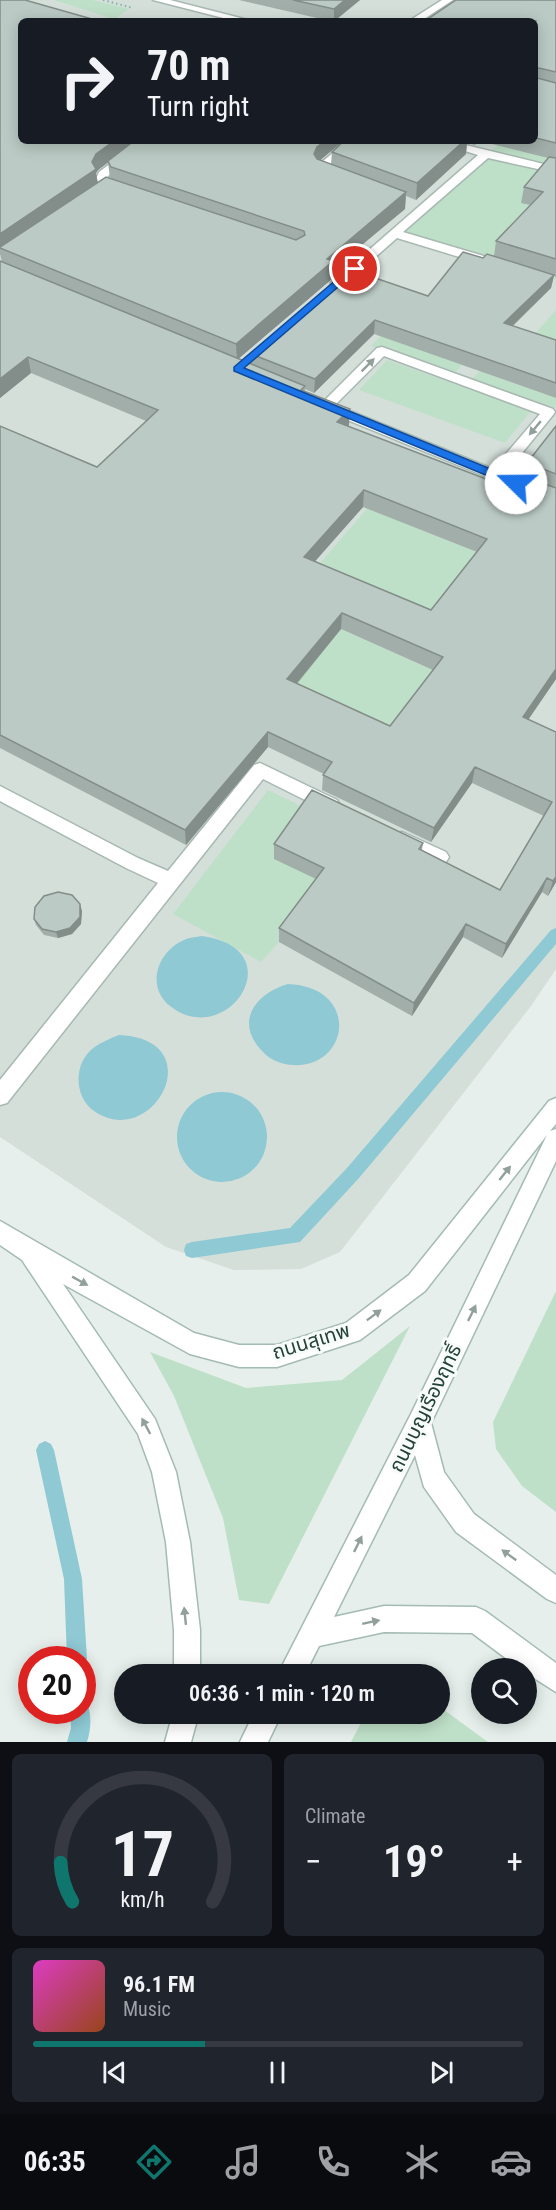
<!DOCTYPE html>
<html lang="en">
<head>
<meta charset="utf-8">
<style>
	body { margin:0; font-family:"Roboto Condensed","Noto Sans Thai",sans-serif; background:#20242c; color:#f1f3f6; height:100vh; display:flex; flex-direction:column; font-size:22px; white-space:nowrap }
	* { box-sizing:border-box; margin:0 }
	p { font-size:20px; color:#9ea1a6 }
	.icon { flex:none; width:33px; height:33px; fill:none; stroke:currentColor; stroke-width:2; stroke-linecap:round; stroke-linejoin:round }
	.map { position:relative; height:1742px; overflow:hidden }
	.details { display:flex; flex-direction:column; gap:12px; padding:12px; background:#0d0f14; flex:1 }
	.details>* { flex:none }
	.top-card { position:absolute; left:18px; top:18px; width:520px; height:126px; border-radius:9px; box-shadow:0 3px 15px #0003; background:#171b24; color:#f1f3f6; overflow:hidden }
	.fabs { position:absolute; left:471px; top:1658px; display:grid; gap:12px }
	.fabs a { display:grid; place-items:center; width:66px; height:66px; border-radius:50%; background:#171b24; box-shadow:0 3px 15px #0003; font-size:30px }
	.speed { position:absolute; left:18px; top:1646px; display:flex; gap:12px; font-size:30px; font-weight:700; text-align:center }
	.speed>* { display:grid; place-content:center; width:78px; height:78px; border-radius:50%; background:#171b24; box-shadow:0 3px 15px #0003; line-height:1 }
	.speed .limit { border:9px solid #d22; background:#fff; color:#111 }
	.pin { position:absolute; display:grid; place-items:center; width:51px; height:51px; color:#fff; margin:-26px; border:3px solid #fff; border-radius:50%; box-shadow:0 2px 6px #0007 }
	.me { position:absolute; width:66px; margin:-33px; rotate:292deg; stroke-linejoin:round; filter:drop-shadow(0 0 4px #0008) }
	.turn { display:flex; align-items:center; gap:21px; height:126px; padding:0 30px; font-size:27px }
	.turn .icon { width:78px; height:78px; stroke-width:2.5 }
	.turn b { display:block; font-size:42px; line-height:51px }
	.big { font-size:45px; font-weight:600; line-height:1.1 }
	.details .tile { flex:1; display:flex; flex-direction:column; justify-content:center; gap:9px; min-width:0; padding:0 21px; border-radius:9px; background:#20242c }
	.details .dial { align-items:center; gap:0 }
	.dial svg { height:156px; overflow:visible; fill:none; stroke:#363941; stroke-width:7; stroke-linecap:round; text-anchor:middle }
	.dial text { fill:#f1f3f6; stroke:none }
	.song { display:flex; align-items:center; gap:18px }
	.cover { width:72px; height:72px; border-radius:9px; background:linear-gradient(135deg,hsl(310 70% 55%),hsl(20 70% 35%)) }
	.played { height:6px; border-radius:3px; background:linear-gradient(90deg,#0f766e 35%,#363941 35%) }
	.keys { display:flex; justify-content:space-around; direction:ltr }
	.heat { display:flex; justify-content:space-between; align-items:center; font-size:33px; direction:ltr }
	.details .tiles { flex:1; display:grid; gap:12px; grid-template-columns:1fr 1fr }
	.tile:last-child { grid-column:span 2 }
	.trip { position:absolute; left:114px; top:1664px; width:336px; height:60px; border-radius:30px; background:#171b24; box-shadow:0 3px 15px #0003; font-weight:600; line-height:60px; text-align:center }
	.tab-bar { display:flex; height:96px; justify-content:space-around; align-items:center; background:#090b0e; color:#9ea1a6 }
	.tab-bar .icon { width:42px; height:42px }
	.tab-bar .selected { color:#0f766e }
	.tab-bar b { font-size:27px; color:#f1f3f6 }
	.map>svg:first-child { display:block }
	.built { fill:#d4dfda; fill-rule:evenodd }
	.green { fill:#bfe0c8 }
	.water { fill:#8ec9d4 }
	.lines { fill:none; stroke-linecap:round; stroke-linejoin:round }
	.stream { fill:#8ec9d4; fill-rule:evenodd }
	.service-casing { stroke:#a8b8b2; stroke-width:3 }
	.secondary-casing { stroke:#a4bbb3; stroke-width:3 }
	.path { stroke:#86b3a5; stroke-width:2; stroke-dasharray:1.5 3; stroke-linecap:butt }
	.service { fill:#fff; fill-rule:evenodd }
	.secondary { fill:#fff; fill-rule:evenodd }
	.wall { fill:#a1aea9; fill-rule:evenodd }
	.shaded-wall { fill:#838d89 }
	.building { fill:#bbcac4; stroke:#838d89; stroke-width:1.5; fill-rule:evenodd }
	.oneway { fill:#92a09c }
	.route { fill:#1a73e8; stroke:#114b97; stroke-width:1.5 }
	.labels { text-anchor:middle; stroke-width:6; stroke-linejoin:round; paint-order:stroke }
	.near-street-label { font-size:20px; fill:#24423a; stroke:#f7fbf9 }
</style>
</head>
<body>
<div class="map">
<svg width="556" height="1742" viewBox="0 0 556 1742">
	<rect width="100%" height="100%" fill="#e6efeb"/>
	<!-- built -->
	<path class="built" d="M0 0H556V969L531 1006 340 1252 301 1269 234 1270 166 1247 0 1137ZM21 21H536V141H21Z"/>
	<!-- green -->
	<path class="green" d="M54 0H93L129 9 114 19Z
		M556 100V280L405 232 424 209 502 141H536Z
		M556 310V349L529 340Z
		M381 336 462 365 454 374 371 346Z
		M387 360 531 411 505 443 359 390Z
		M480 371 556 398V408L471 380Z
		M372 503 379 513 542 578 429 627 309 576Z
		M313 617 440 673 479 783 230 659Z
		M268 790 359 834 279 942 261 962 173 914Z
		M556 1291V1512L522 1486 496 1449 493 1422Z
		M410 1326 269 1604 239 1600 223 1518 174 1396 150 1352 246 1388 342 1380Z
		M440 1707 488 1742H351L365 1715 368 1713H440Z"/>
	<!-- water -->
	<path class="water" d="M202 936C295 949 227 1051 170 1006 145 986 158 951 184 940 190 937 197 937 202 936Z
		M288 984C361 987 350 1069 292 1065 281 1064 270 1060 263 1052 234 1023 254 994 288 984Z
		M119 1035C213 1039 153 1152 94 1111 75 1098 73 1066 91 1050 99 1043 109 1039 119 1035Z
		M177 1137a45 45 0 1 1 90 0a45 45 0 1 1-90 0Z"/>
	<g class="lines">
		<!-- stream -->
		<path class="stream" d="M556 928V944L359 1178 300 1242 192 1258 186 1256 184 1250 186 1244 192 1242 290 1228 347 1168 551 930Z
			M45 1441 51 1444 54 1450 82 1579 87 1659 82 1666V1659H67L64 1579 36 1450 39 1444Z
			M82 1701 87 1703C92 1716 91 1729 87 1742H67L71 1728 70 1710H82Z"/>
		<defs>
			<path id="service" d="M153 0H170L252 21H235Z
				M442 0H453L421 21H409Z
				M141 141H153L108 176 107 179 113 187 107 190 103 189 96 179 99 172Z
				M347 141H358L327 169 337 175V179H329L316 171V167Z
				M432 141H449L556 167V173L488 158 403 232 487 257V263H479L397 238 339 289H331V283L478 155Z
				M382 347 553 409 555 412 553 415 505 474 556 495V505L323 410 320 406 322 403 377 348ZM384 356 540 414 493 469 335 405Z
				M260 763 337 800 340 805 337 810 331 812 325 810 263 779 7 1103 0 1105V1080L158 883 126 868 0 801V786L138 858 168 871 254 765Z
				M402 832 446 852 449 857 446 862 440 864 434 862 396 844 393 839 396 834Z"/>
			<path id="secondary" d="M556 1098V1124L550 1131 556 1129V1161L431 1423 444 1472 474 1514 556 1575V1603L547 1599 456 1532 424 1487 415 1455 334 1617 384 1606 476 1607 485 1611 556 1663V1692L526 1673V1668H519L472 1633 384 1632 319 1646 305 1674H278L411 1414 547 1135 425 1291 360 1340 277 1367H239L190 1354 63 1284 155 1419 176 1472 190 1542 200 1630V1674H174V1630L166 1542 152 1472 138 1434 22 1260 0 1245V1221L194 1333 239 1345H277L346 1323 409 1275 549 1101Z
				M173 1713H199L191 1742H165Z
				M254 1713H282L268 1742H240Z"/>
		</defs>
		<!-- service casing -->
		<use href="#service" class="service-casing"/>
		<!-- secondary casing -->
		<use href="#secondary" class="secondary-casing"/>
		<!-- path -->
		<path class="path" d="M103 0 133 8"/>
		<!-- service -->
		<use href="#service" class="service"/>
		<!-- secondary -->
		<use href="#secondary" class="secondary"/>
	</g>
	<!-- wall -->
	<path class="wall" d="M0 0 21 141H343L320 160 331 164 332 152 344 141H536V21L556 0V277L554 276 551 288 513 326 556 340V398L374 334 314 393 305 389V392L349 425 348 427 507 487 524 476 527 463 556 426V679L528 720 556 732V882L548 896 542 892 502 958 463 937 412 1016 279 942V928L316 879 274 859V844L423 843 422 850 500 890 544 816 472 783 431 842 322 790 323 775 324 774 268 747 186 845 0 748V426L97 467 146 421 31 373 0 398V261L2 262 0 254ZM480 141 548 158 524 187 521 203 530 205 496 241 494 256 483 258 428 296 251 354V364L238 359 333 278V269L405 209 406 196 416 200 466 154 467 143 475 145ZM108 162 110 179 98 183 96 173 98 170ZM363 507 477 552 431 610 314 561ZM341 629 433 670 390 726 297 684Z
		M239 0H360L335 21H330Z
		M82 911 81 924 72 934 58 938 44 935 36 925 34 919Z"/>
	<!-- shaded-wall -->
	<path class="shaded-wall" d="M345 0H360L334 21V9Z
		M114 141H137L98 170 96 173 98 185 0 248V234L92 162 96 154Z
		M325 141H343L317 163 314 154 317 147Z
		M464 141H467L466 154 416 200 417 183Z
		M406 192 405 209 333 269V278L237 360 236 344 327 259Z
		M554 275 551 288 502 336 504 323Z
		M375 320 374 334 314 393 315 379Z
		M28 357 31 373 0 398V379Z
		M350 409 349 425 336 439 337 422Z
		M364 490 363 507 304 574V557Z
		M342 613 341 629 287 695V679Z
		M556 669V679L519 733 523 717Z
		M268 732V747L186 845 185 830Z
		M475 767 472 783 431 842 434 828Z
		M556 877V882L548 896 553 881Z
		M547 878 542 892 502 958 506 944Z
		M80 904 82 911 81 924 72 934 58 938 56 932Z
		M466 924 463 937 412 1016 414 1003Z"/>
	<!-- building -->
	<path class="building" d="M0 0H25L99 21H21V141H114L96 154 92 162 96 169 0 234Z
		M293 0H345L334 9Z
		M456 0H556V72L539 68 536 70 537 78 556 83V143L536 138V21H425Z
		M134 141H325L317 147 314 154 317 159 406 192 327 259 333 261 236 344 0 248V247L106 177 296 240 305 235 304 231 111 167 108 161Z
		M344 141H464L417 183 332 152Z
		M549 157 556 158V259L496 241 543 192 524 187Z
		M463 252 483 258 487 254 554 275 504 323 556 340V383L375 320 315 379 251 354 349 269 428 296Z
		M0 261 305 386 301 390 350 409 337 422 507 487 518 474 556 488V669L523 717 556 732V877L553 881 547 878 506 944 466 924 414 1003 279 928 324 868 274 844 312 790 423 843 419 849 500 890 552 802 475 767 434 828 323 775 332 762 268 732 185 830 0 735V426L97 467 158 410 28 357 0 379ZM364 490 487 539 431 610 304 557ZM342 613 443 657 390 726 287 679Z
		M556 426V474L527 463Z
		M58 892 72 895 80 904V917L70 928 56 932 42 929 34 919 35 907 44 896Z"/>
	<!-- one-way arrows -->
	<defs><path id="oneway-solid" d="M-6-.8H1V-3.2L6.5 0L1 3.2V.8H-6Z" transform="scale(1.5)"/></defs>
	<g class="oneway">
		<use href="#oneway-solid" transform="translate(368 365) rotate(-45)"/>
		<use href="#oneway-solid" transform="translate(535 428) rotate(130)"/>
		<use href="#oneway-solid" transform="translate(505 1173) rotate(-51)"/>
		<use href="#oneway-solid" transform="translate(80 1281) rotate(29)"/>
		<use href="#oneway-solid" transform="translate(472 1313) rotate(-64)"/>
		<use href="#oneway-solid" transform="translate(374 1315) rotate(-37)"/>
		<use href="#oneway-solid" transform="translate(146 1426) rotate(-118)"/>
		<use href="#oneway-solid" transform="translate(358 1544) rotate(-64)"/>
		<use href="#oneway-solid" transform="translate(509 1555) rotate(-144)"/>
		<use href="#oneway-solid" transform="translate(185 1616) rotate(-96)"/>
		<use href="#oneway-solid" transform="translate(371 1622) rotate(-12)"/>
	</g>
	<!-- route -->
	<path class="route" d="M351 267 359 269 244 368 520 481V486H512L234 371V367Z"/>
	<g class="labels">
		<!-- near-street labels -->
		<g class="near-street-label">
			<text transform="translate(311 1341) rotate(-17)" y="7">ถนนสุเทพ</text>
			<text transform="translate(425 1408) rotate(-64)" y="7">ถนนบุญเรืองฤทธิ์</text>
		</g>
	</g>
</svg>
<div class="fabs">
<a><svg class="icon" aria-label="search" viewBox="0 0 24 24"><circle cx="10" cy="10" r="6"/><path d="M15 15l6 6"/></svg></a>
</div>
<div class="speed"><div class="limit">20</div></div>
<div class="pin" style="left:355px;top:269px;background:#d93025"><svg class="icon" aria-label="arrive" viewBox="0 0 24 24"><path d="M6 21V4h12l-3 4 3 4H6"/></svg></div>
<svg class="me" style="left:516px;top:483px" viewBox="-20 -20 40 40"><circle r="19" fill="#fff"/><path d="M0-13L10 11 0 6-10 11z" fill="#1a73e8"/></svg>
<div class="trip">06:36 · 1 min · 120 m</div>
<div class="top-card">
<div class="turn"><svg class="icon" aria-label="right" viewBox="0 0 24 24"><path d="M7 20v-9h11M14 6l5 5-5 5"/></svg><div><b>70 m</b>Turn right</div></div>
</div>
</div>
<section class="details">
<div class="tiles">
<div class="tile dial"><svg viewBox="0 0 100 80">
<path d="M14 69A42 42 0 1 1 86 69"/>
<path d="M14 69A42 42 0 0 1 8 49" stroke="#0f766e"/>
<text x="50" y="56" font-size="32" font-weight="700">17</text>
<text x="50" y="72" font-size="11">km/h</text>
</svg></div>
<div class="tile"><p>Climate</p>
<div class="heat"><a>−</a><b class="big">19°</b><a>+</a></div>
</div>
<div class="tile">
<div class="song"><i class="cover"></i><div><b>96.1 FM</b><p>Music</p></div></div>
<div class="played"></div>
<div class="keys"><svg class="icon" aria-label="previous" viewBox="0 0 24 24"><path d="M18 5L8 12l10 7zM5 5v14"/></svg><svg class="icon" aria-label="pause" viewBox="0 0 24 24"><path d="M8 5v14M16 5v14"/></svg><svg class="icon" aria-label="next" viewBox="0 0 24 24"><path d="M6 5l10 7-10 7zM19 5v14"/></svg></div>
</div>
</div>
</section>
<nav class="tab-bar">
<b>06:35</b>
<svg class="icon selected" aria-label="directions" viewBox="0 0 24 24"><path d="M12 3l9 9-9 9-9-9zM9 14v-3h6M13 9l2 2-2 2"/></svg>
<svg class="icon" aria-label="music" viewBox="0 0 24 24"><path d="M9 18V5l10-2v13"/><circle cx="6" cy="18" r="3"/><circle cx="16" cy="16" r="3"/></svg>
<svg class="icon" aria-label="phone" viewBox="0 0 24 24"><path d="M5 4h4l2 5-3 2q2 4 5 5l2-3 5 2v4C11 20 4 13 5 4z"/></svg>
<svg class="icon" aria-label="climate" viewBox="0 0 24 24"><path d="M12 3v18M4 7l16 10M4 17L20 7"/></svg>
<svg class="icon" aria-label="car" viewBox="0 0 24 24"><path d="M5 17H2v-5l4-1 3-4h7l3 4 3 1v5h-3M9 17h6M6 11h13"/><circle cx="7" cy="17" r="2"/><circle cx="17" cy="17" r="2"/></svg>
</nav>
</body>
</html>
